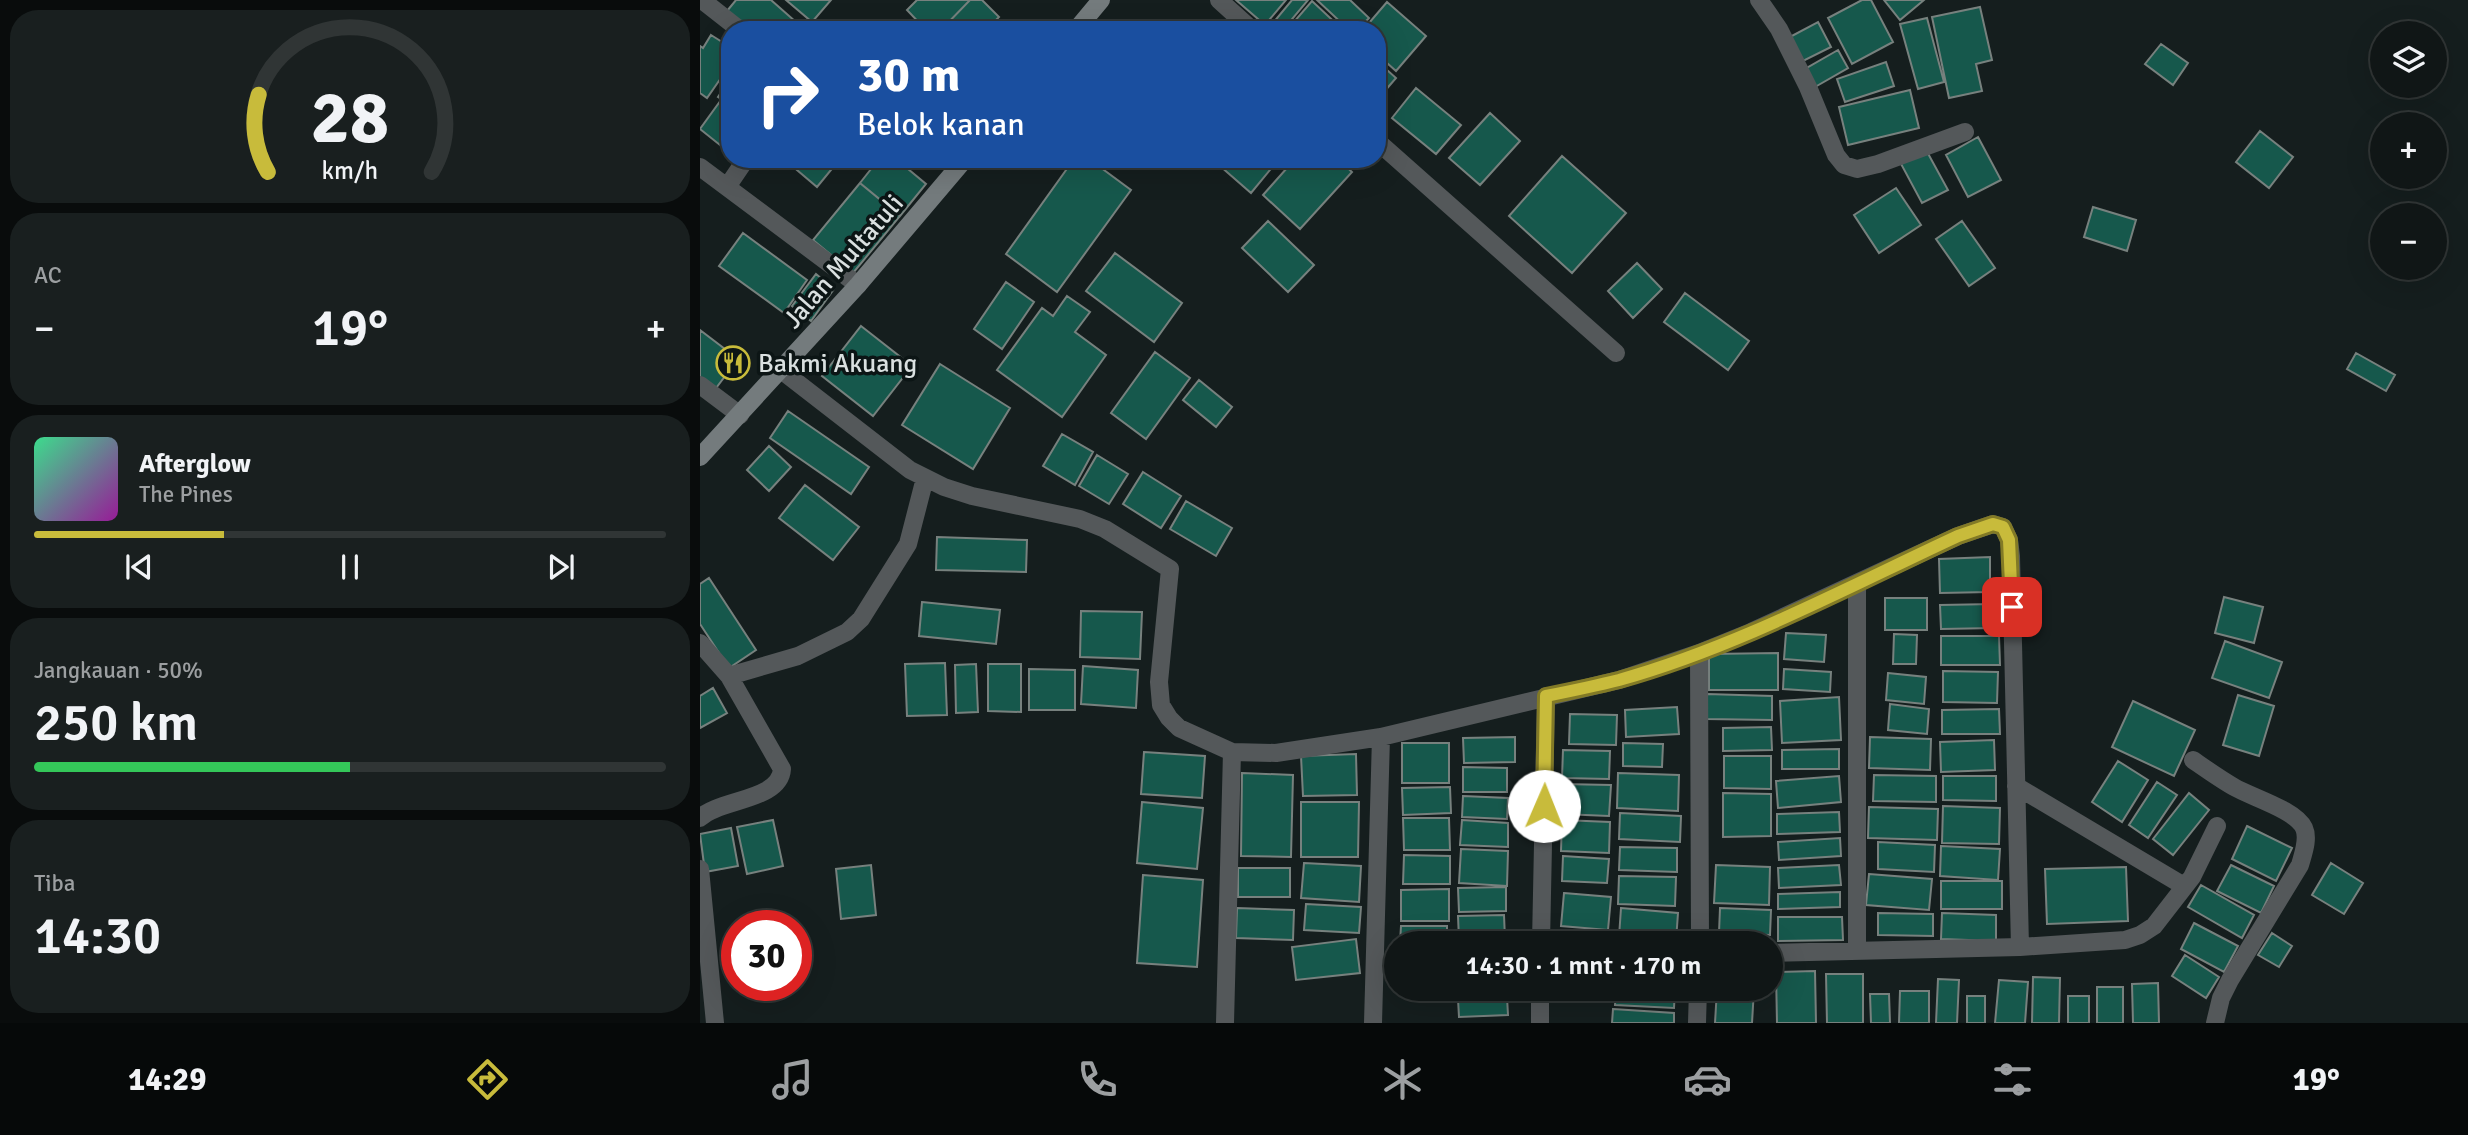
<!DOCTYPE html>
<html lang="id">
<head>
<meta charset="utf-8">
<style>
	body { margin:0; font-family:Signika,sans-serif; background:#191f1f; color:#f1f3f6; height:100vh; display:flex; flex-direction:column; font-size:26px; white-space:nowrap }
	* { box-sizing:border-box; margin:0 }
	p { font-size:23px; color:#9c9fa1 }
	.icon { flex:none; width:38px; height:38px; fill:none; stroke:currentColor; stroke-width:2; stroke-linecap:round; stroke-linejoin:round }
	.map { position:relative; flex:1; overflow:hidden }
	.details { display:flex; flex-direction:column; gap:10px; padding:10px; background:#090c0c; width:700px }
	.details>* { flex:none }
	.banner { position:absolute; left:21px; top:21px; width:665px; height:147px; border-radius:28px; box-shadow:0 7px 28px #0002,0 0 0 2px #303535; background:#1a4fa0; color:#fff; overflow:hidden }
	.fabs { position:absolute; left:1670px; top:21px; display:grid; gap:14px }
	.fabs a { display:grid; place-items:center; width:77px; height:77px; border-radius:50%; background:#101616; box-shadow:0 7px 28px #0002,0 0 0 2px #303535; font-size:35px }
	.speed { position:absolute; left:21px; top:910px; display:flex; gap:14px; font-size:35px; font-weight:700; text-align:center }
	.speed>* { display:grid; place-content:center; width:91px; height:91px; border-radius:50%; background:#101616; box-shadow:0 7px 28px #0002,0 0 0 2px #303535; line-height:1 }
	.speed .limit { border:10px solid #d22; background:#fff; color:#111 }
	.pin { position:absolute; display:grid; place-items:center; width:60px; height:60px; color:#fff; margin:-30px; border-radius:14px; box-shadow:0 4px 10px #0006 }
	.me { position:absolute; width:77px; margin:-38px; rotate:1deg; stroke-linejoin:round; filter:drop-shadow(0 0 5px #0008) }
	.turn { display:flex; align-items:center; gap:24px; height:147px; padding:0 21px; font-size:32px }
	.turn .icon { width:91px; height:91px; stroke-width:2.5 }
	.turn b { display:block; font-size:49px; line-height:60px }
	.big { font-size:52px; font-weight:600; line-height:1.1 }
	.details .card { flex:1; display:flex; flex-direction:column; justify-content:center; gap:10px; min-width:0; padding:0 24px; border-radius:28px; background:#191f1f }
	.details .dial { align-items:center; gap:0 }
	.dial svg { height:182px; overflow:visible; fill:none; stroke:#303535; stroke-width:7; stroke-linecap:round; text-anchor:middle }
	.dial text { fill:#f1f3f6; stroke:none }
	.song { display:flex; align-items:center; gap:21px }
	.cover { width:84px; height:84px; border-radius:10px; background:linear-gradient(135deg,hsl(150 70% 55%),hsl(300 70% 35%)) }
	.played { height:7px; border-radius:4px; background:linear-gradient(90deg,#c8bb3b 30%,#303535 30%) }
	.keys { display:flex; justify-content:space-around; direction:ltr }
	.heat { display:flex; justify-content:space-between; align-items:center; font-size:38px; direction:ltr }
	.charge { height:10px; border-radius:5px; background:linear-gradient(90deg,#34c759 50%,#303535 0) }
	.trip { position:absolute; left:684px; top:931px; width:399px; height:70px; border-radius:35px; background:#101616; box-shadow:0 7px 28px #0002,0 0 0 2px #303535; font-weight:600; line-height:70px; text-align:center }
	.tabs { display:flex; height:112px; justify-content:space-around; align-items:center; background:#060909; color:#9c9fa1 }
	.tabs .icon { width:49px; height:49px }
	.tabs .selected { color:#c8bb3b }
	.tabs b { font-size:32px; color:#f1f3f6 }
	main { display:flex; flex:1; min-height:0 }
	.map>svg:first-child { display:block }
	.building { fill:#16584c; stroke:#77817e; stroke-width:2 }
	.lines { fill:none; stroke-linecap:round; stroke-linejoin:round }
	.minor { stroke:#54585a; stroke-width:18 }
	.secondary { stroke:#747b7d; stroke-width:18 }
	.route-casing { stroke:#827a26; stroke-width:18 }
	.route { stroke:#c8bb3b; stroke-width:12 }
	.labels { text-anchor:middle; stroke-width:7; stroke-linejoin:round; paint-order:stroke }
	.street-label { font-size:26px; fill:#dae0e0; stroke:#0c1515 }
	.poi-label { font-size:26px; fill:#dae0e0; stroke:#0c1515; text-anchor:start }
</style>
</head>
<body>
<main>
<section class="details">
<div class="card dial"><svg viewBox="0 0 100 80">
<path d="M14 69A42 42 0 1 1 86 69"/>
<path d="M14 69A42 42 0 0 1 10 35" stroke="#c8bb3b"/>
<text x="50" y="56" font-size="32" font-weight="700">28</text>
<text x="50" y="72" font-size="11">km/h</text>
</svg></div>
<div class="card"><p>AC</p>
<div class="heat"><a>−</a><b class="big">19°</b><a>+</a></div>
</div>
<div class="card">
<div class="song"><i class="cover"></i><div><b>Afterglow</b><p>The Pines</p></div></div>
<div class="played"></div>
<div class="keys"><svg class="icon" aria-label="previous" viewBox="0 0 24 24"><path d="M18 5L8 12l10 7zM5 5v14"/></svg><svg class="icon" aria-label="pause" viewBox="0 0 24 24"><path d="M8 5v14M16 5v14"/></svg><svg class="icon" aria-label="next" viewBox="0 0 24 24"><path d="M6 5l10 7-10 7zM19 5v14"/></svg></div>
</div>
<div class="card"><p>Jangkauan · 50%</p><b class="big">250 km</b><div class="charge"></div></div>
<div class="card"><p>Tiba</p><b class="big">14:30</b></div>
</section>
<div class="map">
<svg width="1768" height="1023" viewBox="0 0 1768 1023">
	<rect width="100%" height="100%" fill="#151e1e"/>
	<!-- building -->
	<path class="building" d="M36 0H71L105 30H48L27 11Z
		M86 0H131L112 22Z
		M217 0H270L241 30H226L207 10Z
		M270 0H282L299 17 286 30H241Z
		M536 0H586L565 25Z
		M592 0H608L583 30H569L568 29Z
		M617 0H650L669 18 658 30H649Z
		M1162 0H1171L1193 42 1152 64 1128 18Z
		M1184 0H1224L1200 20Z
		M612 1 643 30H587Z
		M687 2 726 36 696 71 677 54V30H663Z
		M1280 7 1292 60 1276 64 1282 91 1249 98 1232 17Z
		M1227 18 1244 82 1218 89 1200 24Z
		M1118 22 1131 47 1101 62 1088 38Z
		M11 35 30 47V65L7 98 0 93V46L3 48Z
		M1461 44 1488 63 1473 85 1445 64Z
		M1138 50 1148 68 1115 87 1105 69Z
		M677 61 696 78 677 100Z
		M1186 62 1194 86 1145 102 1137 79Z
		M30 79V105L18 97Z
		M716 88 761 125 736 154 692 118Z
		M1210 90 1219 128 1148 145 1139 107Z
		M21 100 30 108V153L0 129Z
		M790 113 820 141 780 185 749 158Z
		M1560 131 1593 157 1569 188 1536 162Z
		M1278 137 1301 180 1268 197 1246 155Z
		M1225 148 1248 190 1222 203 1200 162Z
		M862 156 926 213 872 273 809 216Z
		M84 159H140L117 187Z
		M179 159H196L226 184 200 216 160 183Z
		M374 159H389L431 190 357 292 306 254Z
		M512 159H579L551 193Z
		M595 159H638L652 172 600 229 563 195Z
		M160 183 200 216 153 273 113 240Z
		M1196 188 1221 225 1179 253 1154 215Z
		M1393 207 1436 220 1427 251 1384 237Z
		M568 221 614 265 588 292 542 248Z
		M1262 221 1295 268 1269 286 1236 239Z
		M43 233 107 280 84 313 19 266Z
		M415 253 482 303 454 342 386 291Z
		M937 263 962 289 933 318 908 291Z
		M116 274 134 289 111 321 92 306Z
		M306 282 334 302 302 349 274 329Z
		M985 293 1049 341 1028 370 964 322Z
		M367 296 390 312 375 332 406 355 362 417 297 370 342 308 353 316Z
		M161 326 212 366 173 416 122 376Z
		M0 330 38 359 13 392 0 381Z
		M455 352 490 378 446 439 411 413Z
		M1656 353 1695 375 1686 391 1647 369Z
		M240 364 310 408 273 469 202 425Z
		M499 380 532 407 516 427 483 400Z
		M88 411 169 467 151 494 70 438Z
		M362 434 393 452 375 485 343 466Z
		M69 446 91 467 69 491 47 470Z
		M397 455 428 474 409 504 379 486Z
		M443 472 481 496 461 528 423 504Z
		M105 485 159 527 133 560 79 518Z
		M486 501 532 528 516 556 470 529Z
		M237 537 327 540 326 572 236 570Z
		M1290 557V592L1240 593 1239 559Z
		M9 578 56 650 29 668 0 624V584Z
		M1524 597 1563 607 1554 643 1515 633Z
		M1185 598H1227V630H1185Z
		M222 602 300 610 296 644 219 636Z
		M1294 604 1295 628 1241 629 1240 605Z
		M381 611 442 612 440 659 380 657Z
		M1086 633 1126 635 1124 662 1084 659Z
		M1194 634 1217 635 1216 664H1193Z
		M1241 636H1299L1300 665H1241Z
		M1525 641 1582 662 1569 698 1512 678Z
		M1078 653V690H1009V654Z
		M245 663 247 715 207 716 205 664Z
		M276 664 278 712 256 713 255 665Z
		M288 664H321V712L288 711Z
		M383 666 438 670 436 708 381 704Z
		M329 669 375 670V710H329Z
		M1084 669 1131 672 1130 692 1083 689Z
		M1243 671 1298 672 1297 703 1243 702Z
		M1188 673 1226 677 1224 704 1186 700Z
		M13 688 27 713 0 728V696Z
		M1007 694 1072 696V720L1006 719Z
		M1538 695 1574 706 1559 756 1523 745Z
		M1139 697 1141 740 1082 743 1080 701Z
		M1433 701 1495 730 1474 776 1412 747Z
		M1190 704 1229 709 1227 734 1188 730Z
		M977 707 979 734 926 737 925 710Z
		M1299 709 1300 734H1242V710Z
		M870 714 917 715 916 745 869 744Z
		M1071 727 1072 750 1023 751V728Z
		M815 737V762L764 763 763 738Z
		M1170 737 1231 739 1230 770 1169 768Z
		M1294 740 1295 770 1241 772 1240 742Z
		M702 743H749V783H702Z
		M923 743 963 744 962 767 923 766Z
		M1139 749V769H1082V750Z
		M863 750 910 751 909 779 862 778Z
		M444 752 505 756 502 798 441 794Z
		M656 754 657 795 603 796 601 756Z
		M1024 756H1071V789L1024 788Z
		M1418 761 1448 780 1422 822 1392 802Z
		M763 767 807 768V792H763Z
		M542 773 593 775 591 857 541 856Z
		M918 773 979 775 978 811 917 808Z
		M1174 775 1236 776V802L1173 801Z
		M1139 776 1141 802 1078 808 1076 781Z
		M1243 776H1296V801L1243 800Z
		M1457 782 1477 795 1448 838 1429 825Z
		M862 784 911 785 909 816 861 814Z
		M750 787 751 813 703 815 702 788Z
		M1023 793 1071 794V836L1023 837Z
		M1489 793 1509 810 1473 855 1453 839Z
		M763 796 808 798 807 819 762 817Z
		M442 802 503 808 497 869 437 863Z
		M601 802H659L658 857H601Z
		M1243 806 1300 808 1299 844 1242 843Z
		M1169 807 1238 809 1237 840 1168 838Z
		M1139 812 1140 832 1077 834V814Z
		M920 813 981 816 980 842 919 839Z
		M703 818H749L750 850H704Z
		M73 820 83 866 47 874 37 827Z
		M762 820 808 823V847L760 845Z
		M862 820 910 822 909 853 861 851Z
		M1547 826 1592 848 1576 881 1532 859Z
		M31 828 38 866 5 872 0 834Z
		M1140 838 1141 856 1079 860 1078 842Z
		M1178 842 1235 845 1234 872 1178 869Z
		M1241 846 1300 849 1298 880 1240 876Z
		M920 847 977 848V872L919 870Z
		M761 849 808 851 807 886 759 883Z
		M704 855 750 856V884H703Z
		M863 856 909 859 907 883 862 881Z
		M604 863 661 866 659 902 601 898Z
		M1631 863 1663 883 1644 914 1612 895Z
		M171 865 176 915 141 919 136 869Z
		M1016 865 1070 867 1069 905 1014 903Z
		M1139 865 1141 885 1079 888 1078 868Z
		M1531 865 1574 886 1561 913 1517 891Z
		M1426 867 1428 921 1347 924 1345 869Z
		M538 868H590V897H538Z
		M1169 874 1232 879 1229 910 1166 905Z
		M443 875 503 880 497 967 437 963Z
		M919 876 976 877 975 906 918 904Z
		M1241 881H1302V909H1241Z
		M1501 885 1554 915 1542 938 1488 907Z
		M806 887V911L759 912 758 888Z
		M749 889V921H701V890Z
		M1140 892V907L1078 909V894Z
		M864 893 911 897 908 930 861 926Z
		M606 904 661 907 659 933 604 930Z
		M537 908 594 910 593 940 536 938Z
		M921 908 978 913 976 941 919 937Z
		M1020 908 1071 910 1070 935 1019 933Z
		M1178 913 1233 914V936L1178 935Z
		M1242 913 1296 915V941L1241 939Z
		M804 915 805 939 759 940 758 916Z
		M1078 917H1142L1143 940 1078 941Z
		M1494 923 1538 946 1524 972 1481 949Z
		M701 926H747V943H700Z
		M862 932 913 934V943H861Z
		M1572 933 1592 946 1579 967 1558 955Z
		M656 939 660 973 596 980 592 947Z
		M1485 955 1519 977 1506 998 1472 976Z
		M1115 971 1116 1023H1077L1076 972Z
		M1126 974H1163V1023H1127Z
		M1333 977 1360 978 1359 1023H1332Z
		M1238 979 1259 980 1257 1023H1236Z
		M1299 980 1328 982 1325 1023H1295Z
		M1458 983 1459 1023H1433L1432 984Z
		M1397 987H1423V1023H1397Z
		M760 989H806V991L760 992Z
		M855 989H911L910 998 855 997Z
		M916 989H975L974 1008 915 1005Z
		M1017 989H1054L1052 1023H1015Z
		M1200 991H1229V1023H1199Z
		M1170 994H1189L1190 1023H1171Z
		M1267 996H1285V1023H1267Z
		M1368 996H1389V1023H1368Z
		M807 997 808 1015 759 1017 758 999Z
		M913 1009 974 1013V1023H912Z"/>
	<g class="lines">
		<!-- minor -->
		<path class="minor" d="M2 0 40 30
			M519 0 552 30
			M1059 0 1079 29 1108 87 1136 155 1144 165 1157 169 1178 164 1265 132
			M677 141 916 353
			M0 167 158 285
			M27 187 46 159
			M81 370 210 470 244 487 272 496 380 519 405 529 470 569 459 682 461 705 469 718 479 728 532 752 576 753 681 737 919 680 999 653 1051 632 1258 536 1293 524 1303 527 1309 540 1311 556 1320 947
			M0 385 40 415
			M1157 583V951
			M0 643 29 676 82 769C80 801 19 799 0 818
			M999 653 1000 943
			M29 676 98 656 147 632 161 619 208 544 225 478
			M1493 760C1506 769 1520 779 1534 787 1551 797 1596 810 1604 828 1609 839 1603 854 1600 865L1530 980 1521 998 1515 1023
			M1316 786 1484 886
			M0 869 15 1023
			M841 943 846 696
			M1071 953 1320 947 1425 940 1440 935 1454 926 1492 877 1517 826
			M525 1023 532 752
			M673 1023 681 737
			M840 1023V989
			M997 1023 998 989"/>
		<!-- secondary -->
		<path class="secondary" d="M376 30 401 0
			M0 457 158 285 265 159"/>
	</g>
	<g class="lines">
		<defs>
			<path id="route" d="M844 806 846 696C871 691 895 686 919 680 1037 647 1148 587 1258 536L1293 524 1303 527 1309 540 1312 607"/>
		</defs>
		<!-- route casing -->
		<use href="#route" class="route-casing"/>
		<!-- route -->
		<use href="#route" class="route"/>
	</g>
	<!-- icons -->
	<defs>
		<symbol id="restaurant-ring" viewBox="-11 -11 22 22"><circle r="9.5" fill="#0c1515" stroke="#c8bb3b" stroke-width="1.5"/><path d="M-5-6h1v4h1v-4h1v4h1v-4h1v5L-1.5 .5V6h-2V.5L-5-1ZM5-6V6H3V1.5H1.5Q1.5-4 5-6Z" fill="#c8bb3b"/></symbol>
	</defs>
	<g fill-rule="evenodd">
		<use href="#restaurant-ring" x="14" y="344" width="38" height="38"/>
	</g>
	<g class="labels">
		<!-- street labels -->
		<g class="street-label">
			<text transform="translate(143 261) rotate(-49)" y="9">Jalan Multatuli</text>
		</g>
		<!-- poi labels -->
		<g class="poi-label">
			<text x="58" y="372">Bakmi Akuang</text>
		</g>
	</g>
</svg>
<div class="fabs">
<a><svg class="icon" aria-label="layers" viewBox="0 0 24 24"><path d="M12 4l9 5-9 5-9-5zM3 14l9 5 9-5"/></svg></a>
<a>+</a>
<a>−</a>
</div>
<div class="speed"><div class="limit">30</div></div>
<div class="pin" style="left:1312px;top:607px;background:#d93025"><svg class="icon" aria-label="arrive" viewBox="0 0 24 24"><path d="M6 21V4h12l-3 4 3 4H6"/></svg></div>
<svg class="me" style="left:844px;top:806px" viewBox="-20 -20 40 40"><circle r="19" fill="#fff"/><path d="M0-13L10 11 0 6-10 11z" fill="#c8bb3b"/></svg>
<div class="trip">14:30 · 1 mnt · 170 m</div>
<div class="banner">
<div class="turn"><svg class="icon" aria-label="right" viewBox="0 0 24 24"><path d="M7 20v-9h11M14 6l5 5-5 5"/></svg><div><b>30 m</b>Belok kanan</div></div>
</div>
</div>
</main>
<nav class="tabs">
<b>14:29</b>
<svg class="icon selected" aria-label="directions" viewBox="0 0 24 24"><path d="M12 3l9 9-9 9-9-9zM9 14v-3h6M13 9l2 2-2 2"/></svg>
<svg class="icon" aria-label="music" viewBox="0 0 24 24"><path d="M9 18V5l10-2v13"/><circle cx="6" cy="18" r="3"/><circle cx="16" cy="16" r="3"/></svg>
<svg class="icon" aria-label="phone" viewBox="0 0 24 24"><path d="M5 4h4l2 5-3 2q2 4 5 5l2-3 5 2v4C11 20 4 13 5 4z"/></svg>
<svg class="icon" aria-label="climate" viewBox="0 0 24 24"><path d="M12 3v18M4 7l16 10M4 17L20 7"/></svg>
<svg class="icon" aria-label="car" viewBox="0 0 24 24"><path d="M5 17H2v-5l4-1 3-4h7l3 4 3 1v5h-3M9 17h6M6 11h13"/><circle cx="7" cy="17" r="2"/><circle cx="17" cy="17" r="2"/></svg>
<svg class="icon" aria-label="filters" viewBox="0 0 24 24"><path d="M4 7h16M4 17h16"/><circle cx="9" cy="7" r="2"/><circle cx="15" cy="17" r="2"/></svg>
<b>19°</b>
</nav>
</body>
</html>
